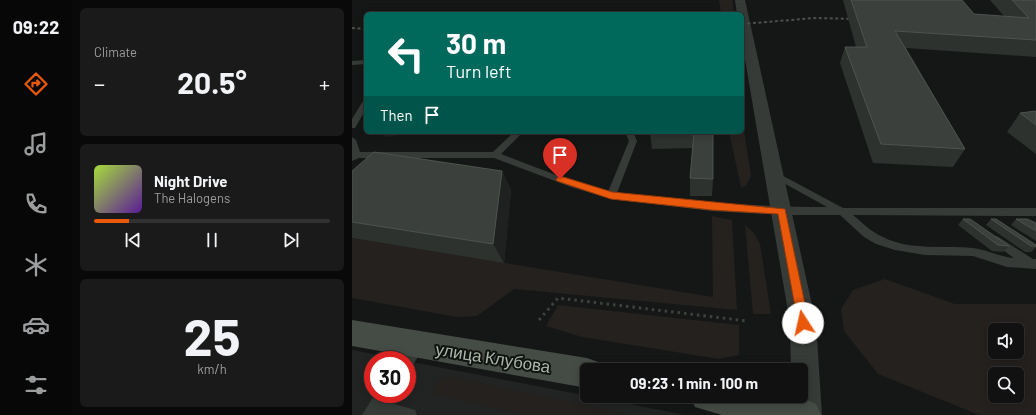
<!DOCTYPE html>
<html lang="en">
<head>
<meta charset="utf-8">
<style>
	body { margin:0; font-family:Barlow,sans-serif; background:#191a19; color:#f1f3f6; height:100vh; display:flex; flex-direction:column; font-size:15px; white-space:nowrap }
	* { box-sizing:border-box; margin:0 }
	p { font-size:13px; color:#9c9d9f }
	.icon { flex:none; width:22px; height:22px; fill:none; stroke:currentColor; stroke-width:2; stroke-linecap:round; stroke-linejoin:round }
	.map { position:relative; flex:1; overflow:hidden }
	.sheet { display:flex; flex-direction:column; gap:8px; padding:8px; background:#090909; width:280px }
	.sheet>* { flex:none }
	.top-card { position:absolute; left:12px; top:12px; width:380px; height:122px; border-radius:6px; box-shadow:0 2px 10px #0003,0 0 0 1px #303130; background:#00695c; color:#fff; overflow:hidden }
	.controls { position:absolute; left:636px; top:323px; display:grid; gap:8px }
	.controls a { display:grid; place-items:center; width:36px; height:36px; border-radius:6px; background:#101110; box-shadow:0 2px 10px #0003,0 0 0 1px #303130; font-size:20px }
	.speed { position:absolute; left:12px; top:351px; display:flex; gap:8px; font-size:20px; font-weight:700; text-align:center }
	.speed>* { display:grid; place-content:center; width:52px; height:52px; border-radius:50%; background:#101110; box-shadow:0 2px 10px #0003,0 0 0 1px #303130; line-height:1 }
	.speed .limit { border:6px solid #d22; background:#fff; color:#111 }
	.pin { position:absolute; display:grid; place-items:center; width:34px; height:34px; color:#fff; margin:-41px -17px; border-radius:50% 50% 50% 0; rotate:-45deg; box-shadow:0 0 4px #0007 }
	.pin .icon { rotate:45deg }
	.me { position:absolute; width:44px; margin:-22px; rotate:350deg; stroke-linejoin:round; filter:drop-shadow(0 0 3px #0008) }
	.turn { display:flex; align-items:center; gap:14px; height:84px; padding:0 16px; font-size:18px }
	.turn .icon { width:52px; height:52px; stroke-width:2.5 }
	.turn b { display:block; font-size:28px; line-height:34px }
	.then { display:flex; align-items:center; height:38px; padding:0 16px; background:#0003; gap:8px; font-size:15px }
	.big { font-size:30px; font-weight:700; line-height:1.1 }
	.sheet .tile { flex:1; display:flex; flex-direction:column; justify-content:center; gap:6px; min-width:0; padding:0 14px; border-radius:6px; background:#191a19 }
	.sheet .dial { align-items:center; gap:0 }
	.dial b { font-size:52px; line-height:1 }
	.song { display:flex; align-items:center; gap:12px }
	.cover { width:48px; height:48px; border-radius:6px; background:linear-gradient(135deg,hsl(80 70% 55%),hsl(270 70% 35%)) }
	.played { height:4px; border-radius:2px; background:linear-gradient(90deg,#ea580c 15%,#303130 15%) }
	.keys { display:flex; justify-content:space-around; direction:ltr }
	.heat { display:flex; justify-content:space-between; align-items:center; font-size:22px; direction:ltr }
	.trip { position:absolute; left:228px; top:363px; width:228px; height:40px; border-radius:6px; background:#101110; box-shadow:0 2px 10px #0003,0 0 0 1px #303130; font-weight:700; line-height:40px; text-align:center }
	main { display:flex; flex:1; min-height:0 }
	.menu { display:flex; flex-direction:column; width:72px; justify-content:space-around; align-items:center; background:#060706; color:#9c9d9f }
	.menu .icon { width:28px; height:28px }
	.menu .active { color:#ea580c }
	.menu b { font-size:18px; color:#f1f3f6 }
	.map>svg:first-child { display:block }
	.built { fill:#212422 }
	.green { fill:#24211f; fill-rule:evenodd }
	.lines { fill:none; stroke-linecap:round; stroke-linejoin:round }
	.path { stroke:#3d423d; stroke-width:3; stroke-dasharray:2.5 4; stroke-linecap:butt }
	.lane { fill:#373b37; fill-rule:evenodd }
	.street { fill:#373b37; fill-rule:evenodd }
	.secondary { fill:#454b45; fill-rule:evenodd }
	.rail { stroke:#4a504a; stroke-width:2; stroke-dasharray:3 2.5; stroke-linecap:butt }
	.wall { fill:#2e322f }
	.shaded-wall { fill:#1f2120 }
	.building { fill:#3b403c; stroke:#4d534d }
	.route { fill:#ea580c; stroke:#983908 }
	.labels { text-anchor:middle; stroke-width:4; stroke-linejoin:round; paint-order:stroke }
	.near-street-label { font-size:17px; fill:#a9b6a8; stroke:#101211 }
</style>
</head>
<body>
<main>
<nav class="menu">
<b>09:22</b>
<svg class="icon active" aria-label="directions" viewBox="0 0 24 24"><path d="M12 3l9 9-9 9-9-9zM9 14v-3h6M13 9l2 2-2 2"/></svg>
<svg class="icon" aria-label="music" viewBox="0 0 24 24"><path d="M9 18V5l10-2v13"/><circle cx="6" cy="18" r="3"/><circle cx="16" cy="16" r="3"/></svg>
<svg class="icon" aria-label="phone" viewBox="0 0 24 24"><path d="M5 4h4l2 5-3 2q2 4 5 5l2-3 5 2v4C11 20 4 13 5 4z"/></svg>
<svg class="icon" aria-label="climate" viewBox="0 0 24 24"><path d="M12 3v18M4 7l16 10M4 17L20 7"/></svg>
<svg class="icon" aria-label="car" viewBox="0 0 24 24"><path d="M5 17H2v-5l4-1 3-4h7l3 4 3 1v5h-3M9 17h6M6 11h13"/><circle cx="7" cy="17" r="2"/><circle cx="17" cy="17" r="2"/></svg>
<svg class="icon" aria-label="filters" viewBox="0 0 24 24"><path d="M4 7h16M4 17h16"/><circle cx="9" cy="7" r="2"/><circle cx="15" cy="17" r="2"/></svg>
</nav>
<section class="sheet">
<div class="tile"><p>Climate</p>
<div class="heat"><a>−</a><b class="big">20.5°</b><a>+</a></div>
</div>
<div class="tile">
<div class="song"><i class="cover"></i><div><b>Night Drive</b><p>The Halogens</p></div></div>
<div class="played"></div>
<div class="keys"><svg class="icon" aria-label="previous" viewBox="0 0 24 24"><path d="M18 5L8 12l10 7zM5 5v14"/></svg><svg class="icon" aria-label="pause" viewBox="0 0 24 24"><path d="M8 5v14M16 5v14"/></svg><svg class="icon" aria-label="next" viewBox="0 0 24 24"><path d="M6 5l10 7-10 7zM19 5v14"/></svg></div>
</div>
<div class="tile dial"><b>25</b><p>km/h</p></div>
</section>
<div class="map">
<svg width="684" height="415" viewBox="0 0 684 415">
	<rect width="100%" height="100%" fill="#151716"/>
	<!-- built -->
	<path class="built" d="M0 350 51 360H21V394H55V361L334 415H0Z"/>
	<!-- green -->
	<path class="green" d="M367 0H380L383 14H369Z
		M390 117 399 176 394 186 389 187 377 132H390Z
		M360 216 380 220 385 310 162 289 125 316 105 317 0 298V238L361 297Z
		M393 225 402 233 408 244 419 314H401Z
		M533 279 603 304H684V415H627L526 374 492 331 489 309 501 290ZM643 330H665V352H643ZM643 374H665V396H643Z
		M206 305 387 325V355L367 359 230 337 194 326Z
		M94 377H101L279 415H172L86 395 81 392C82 383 86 380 94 377Z"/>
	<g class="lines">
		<!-- path -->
		<path class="path" d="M187 320 206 298 395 321"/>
		<!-- lane -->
		<path class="lane" d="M14 60V64L0 65V61Z
			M11 101H14V109L3 128H0V119Z
			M162 132H171L149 154 225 183 256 192 277 141 273 132H281L285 141 265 193C335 201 404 207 475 207L419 176 417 174 422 171 491 208H684V216L501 215C511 223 519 232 531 237 558 251 591 245 620 248 634 249 647 257 662 258L641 243 640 240 641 237 645 236 681 259H684V269L655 267 621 256 573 255 543 250 524 244 512 237 488 215H430L360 211 259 199 219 187 142 158H7L0 161V137L4 140 8 152H141Z
			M66 340 71 341 73 346 60 366 55 368V360H49L61 341Z
			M23 394H39L35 402 63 410 65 415H10Z"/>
		<!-- street -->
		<path class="street" d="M383 0H393L464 323 470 415H440V396H449V370H439L438 323 390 42V14H385Z"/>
		<!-- secondary -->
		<path class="secondary" d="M0 320 235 358 246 362 249 370H235V388L0 346Z
			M338 396H438L453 399 464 404 469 415H370L343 407Z"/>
		<!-- rail -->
		<path class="rail" d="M390 24 463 18 508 19
			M0 28 14 29"/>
	</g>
	<!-- wall -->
	<path class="wall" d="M491 0H610L622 14 652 16 638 0H684V57L554 48 613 149 601 167 521 163 488 63 493 47H504Z
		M684 111V154L655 132 668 113Z
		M298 132H361V179L360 196H338V178L341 148 300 149Z
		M0 171H150L159 190 152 263 0 238Z
		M611 219 657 246 651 252 640 251 606 225Z
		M639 219 684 245V247L679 252H673L634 225Z
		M664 219 684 223V241L659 225Z"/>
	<!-- shaded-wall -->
	<path class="shaded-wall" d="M30 132H70L33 137Z
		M150 171 159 190 152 263 141 244Z"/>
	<!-- building -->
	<path class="building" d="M499 0H610L622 14 677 18 660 0H684V40L543 31 613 149 529 144 493 47H515Z
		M684 111V125L668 113Z
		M342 132H361V179L338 178Z
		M22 152 150 171 141 244 0 222V171Z
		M611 219H618L657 246 646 245Z
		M639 219H644L684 245V246H679Z
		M664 219H675L684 223V231Z"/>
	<!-- route -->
	<path class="route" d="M208 176 260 192 433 209 457 323 455 327 451 328 447 327 446 323 426 214 360 210 259 199 205 181 204 179Z"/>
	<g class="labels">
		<!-- near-street labels -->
		<g class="near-street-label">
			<text transform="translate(141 358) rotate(9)" y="6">улица Клубова</text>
		</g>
	</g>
</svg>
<div class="controls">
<a><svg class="icon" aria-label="sound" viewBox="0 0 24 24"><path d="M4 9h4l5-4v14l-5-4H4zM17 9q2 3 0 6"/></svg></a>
<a><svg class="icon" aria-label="search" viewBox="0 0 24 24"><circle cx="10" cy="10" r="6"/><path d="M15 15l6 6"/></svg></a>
</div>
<div class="speed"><div class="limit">30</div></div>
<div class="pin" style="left:208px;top:179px;background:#d93025"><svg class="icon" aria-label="arrive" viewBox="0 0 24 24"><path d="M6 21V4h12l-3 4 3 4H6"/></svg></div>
<svg class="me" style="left:451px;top:323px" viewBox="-20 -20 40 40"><circle r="19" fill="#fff"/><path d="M0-13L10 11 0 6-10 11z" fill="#ea580c"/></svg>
<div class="trip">09:23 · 1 min · 100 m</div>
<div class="top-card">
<div class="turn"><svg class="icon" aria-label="left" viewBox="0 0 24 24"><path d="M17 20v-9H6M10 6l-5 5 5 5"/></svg><div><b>30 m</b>Turn left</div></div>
<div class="then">Then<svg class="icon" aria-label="arrive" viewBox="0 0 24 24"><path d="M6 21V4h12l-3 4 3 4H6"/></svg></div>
</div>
</div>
</main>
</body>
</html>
